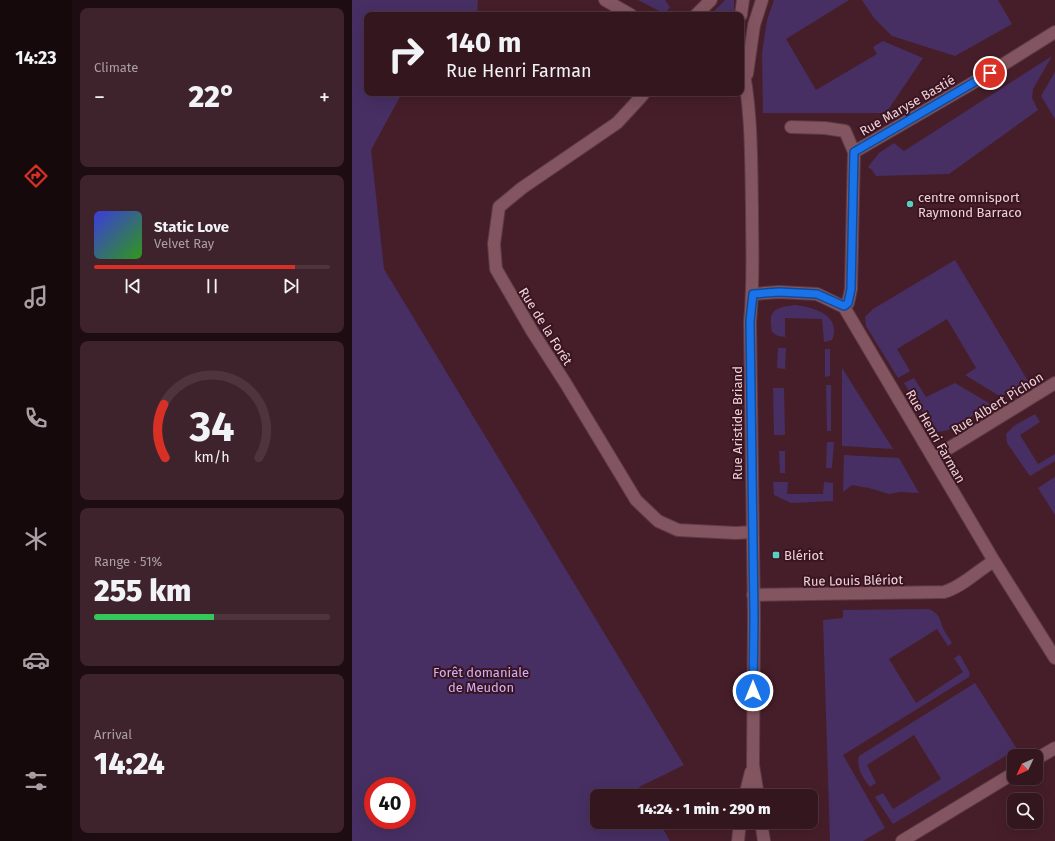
<!DOCTYPE html>
<html lang="en">
<head>
<meta charset="utf-8">
<style>
	body { margin:0; font-family:"Fira Sans",sans-serif; background:#3f232c; color:#f1f3f6; height:100vh; display:flex; flex-direction:column; font-size:15px; white-space:nowrap }
	* { box-sizing:border-box; margin:0 }
	p { font-size:13px; color:#a99fa4 }
	.icon { flex:none; width:22px; height:22px; fill:none; stroke:currentColor; stroke-width:2; stroke-linecap:round; stroke-linejoin:round }
	.map { position:relative; flex:1; overflow:hidden }
	.side { display:flex; flex-direction:column; gap:8px; padding:8px; background:#1d0c11; width:280px }
	.side>* { flex:none }
	.banner { position:absolute; left:12px; top:12px; width:380px; height:84px; border-radius:8px; box-shadow:0 4px 16px #0002,0 0 0 1px #4e353d; background:#34161f; color:#f1f3f6; overflow:hidden }
	.needle { width:26px; rotate:226deg }
	.fabs { position:absolute; left:655px; top:749px; display:grid; gap:8px }
	.fabs a { display:grid; place-items:center; width:36px; height:36px; border-radius:8px; background:#34161f; box-shadow:0 4px 16px #0002,0 0 0 1px #4e353d; font-size:20px }
	.speed { position:absolute; left:12px; top:777px; display:flex; gap:8px; font-size:20px; font-weight:700; text-align:center }
	.speed>* { display:grid; place-content:center; width:52px; height:52px; border-radius:50%; background:#34161f; box-shadow:0 4px 16px #0002,0 0 0 1px #4e353d; line-height:1 }
	.speed .limit { border:6px solid #d22; background:#fff; color:#111 }
	.pin { position:absolute; display:grid; place-items:center; width:34px; height:34px; color:#fff; margin:-17px; border:2px solid #fff; border-radius:50%; box-shadow:0 1px 4px #0007 }
	.me { position:absolute; width:44px; margin:-22px; rotate:0deg; stroke-linejoin:round; filter:drop-shadow(0 0 3px #0008) }
	.turn { display:flex; align-items:center; gap:14px; height:84px; padding:0 16px; font-size:18px }
	.turn .icon { width:52px; height:52px; stroke-width:2.5 }
	.turn b { display:block; font-size:28px; line-height:34px }
	.big { font-size:30px; font-weight:800; line-height:1.1 }
	.side .widget { flex:1; display:flex; flex-direction:column; justify-content:center; gap:6px; min-width:0; padding:0 14px; border-radius:8px; background:#3f232c }
	.side .dial { align-items:center; gap:0 }
	.dial svg { height:104px; overflow:visible; fill:none; stroke:#4e353d; stroke-width:7; stroke-linecap:round; text-anchor:middle }
	.dial text { fill:#f1f3f6; stroke:none }
	.song { display:flex; align-items:center; gap:12px }
	.cover { width:48px; height:48px; border-radius:6px; background:linear-gradient(135deg,hsl(240 70% 55%),hsl(110 70% 35%)) }
	.played { height:4px; border-radius:2px; background:linear-gradient(90deg,#d93025 85%,#4e353d 85%) }
	.keys { display:flex; justify-content:space-around; direction:ltr }
	.heat { display:flex; justify-content:space-between; align-items:center; font-size:22px; direction:ltr }
	.charge { height:6px; border-radius:3px; background:linear-gradient(90deg,#34c759 51%,#4e353d 0) }
	.trip { position:absolute; left:238px; top:789px; width:228px; height:40px; border-radius:8px; background:#34161f; box-shadow:0 4px 16px #0002,0 0 0 1px #4e353d; font-weight:800; line-height:40px; text-align:center }
	main { display:flex; flex:1; min-height:0 }
	.dock { display:flex; flex-direction:column; width:72px; justify-content:space-around; align-items:center; background:#15090c; color:#a99fa4 }
	.dock .icon { width:28px; height:28px }
	.dock .active { color:#d93025 }
	.dock b { font-size:18px; color:#f1f3f6 }
	.map>svg:first-child { display:block }
	.green { fill:#472f63; fill-rule:evenodd }
	.lines { fill:none; stroke-linecap:round; stroke-linejoin:round }
	.street-casing { stroke:#5d3a45; stroke-width:14 }
	.secondary-casing { stroke:#5d3a45; stroke-width:14 }
	.street { stroke:#835560; stroke-width:12 }
	.secondary { stroke:#835560; stroke-width:12 }
	.route-casing { stroke:#114b97; stroke-width:10 }
	.route { stroke:#1a73e8; stroke-width:7 }
	.poi-dot { fill:#59cebe; stroke:#3a1420; stroke-width:1.5 }
	.labels { text-anchor:middle; stroke-width:4; stroke-linejoin:round; paint-order:stroke }
	.street-label { font-size:13px; fill:#edd2d8; stroke:#3a1420 }
	.poi-label { font-size:13px; fill:#edd2d8; stroke:#3a1420; text-anchor:start }
	.park-label { font-size:13px; fill:#ceb1f7; stroke:#3a1420 }
</style>
</head>
<body>
<main>
<nav class="dock">
<b>14:23</b>
<svg class="icon active" aria-label="directions" viewBox="0 0 24 24"><path d="M12 3l9 9-9 9-9-9zM9 14v-3h6M13 9l2 2-2 2"/></svg>
<svg class="icon" aria-label="music" viewBox="0 0 24 24"><path d="M9 18V5l10-2v13"/><circle cx="6" cy="18" r="3"/><circle cx="16" cy="16" r="3"/></svg>
<svg class="icon" aria-label="phone" viewBox="0 0 24 24"><path d="M5 4h4l2 5-3 2q2 4 5 5l2-3 5 2v4C11 20 4 13 5 4z"/></svg>
<svg class="icon" aria-label="climate" viewBox="0 0 24 24"><path d="M12 3v18M4 7l16 10M4 17L20 7"/></svg>
<svg class="icon" aria-label="car" viewBox="0 0 24 24"><path d="M5 17H2v-5l4-1 3-4h7l3 4 3 1v5h-3M9 17h6M6 11h13"/><circle cx="7" cy="17" r="2"/><circle cx="17" cy="17" r="2"/></svg>
<svg class="icon" aria-label="filters" viewBox="0 0 24 24"><path d="M4 7h16M4 17h16"/><circle cx="9" cy="7" r="2"/><circle cx="15" cy="17" r="2"/></svg>
</nav>
<section class="side">
<div class="widget"><p>Climate</p>
<div class="heat"><a>−</a><b class="big">22°</b><a>+</a></div>
</div>
<div class="widget">
<div class="song"><i class="cover"></i><div><b>Static Love</b><p>Velvet Ray</p></div></div>
<div class="played"></div>
<div class="keys"><svg class="icon" aria-label="previous" viewBox="0 0 24 24"><path d="M18 5L8 12l10 7zM5 5v14"/></svg><svg class="icon" aria-label="pause" viewBox="0 0 24 24"><path d="M8 5v14M16 5v14"/></svg><svg class="icon" aria-label="next" viewBox="0 0 24 24"><path d="M6 5l10 7-10 7zM19 5v14"/></svg></div>
</div>
<div class="widget dial"><svg viewBox="0 0 100 80">
<path d="M14 69A42 42 0 1 1 86 69"/>
<path d="M14 69A42 42 0 0 1 13 28" stroke="#d93025"/>
<text x="50" y="56" font-size="32" font-weight="700">34</text>
<text x="50" y="72" font-size="11">km/h</text>
</svg></div>
<div class="widget"><p>Range · 51%</p><b class="big">255 km</b><div class="charge"></div></div>
<div class="widget"><p>Arrival</p><b class="big">14:24</b></div>
</section>
<div class="map">
<svg width="703" height="841" viewBox="0 0 703 841">
	<rect width="100%" height="100%" fill="#461e29"/>
	<!-- green -->
	<path class="green" d="M0 0H126L125 15H15V93H50L19 150 32 269 332 765 287 787 291 796H245V822H307L318 841H0ZM21 786H55V820H21Z
		M286 0H313L318 7 313 14Z
		M373 0H382V15H358Z
		M422 0H497L434 39 464 90 525 54 521 47 531 41 571 58 534 113H411L410 53 415 20Z
		M510 0H646L660 24 603 56 540 36 522 18Z
		M700 56 681 89 680 98 686 110 597 174 524 176 520 170 516 167 527 153 542 143 552 151Z
		M703 72V119L689 96Z
		M603 260 676 381 649 397 613 375 624 368 595 319 545 349 558 371 546 378 514 326 513 317 521 309Z
		M443 305C461 307 490 315 480 340L472 342 470 319 433 318V337L426 336 420 332C416 310 422 308 443 305Z
		M426 348H434L433 369 425 368Z
		M473 349H478V376L473 377Z
		M490 368 541 449 490 446Z
		M562 378 574 397 603 383 640 405 596 430 586 432 580 428 552 383Z
		M474 385H479V431H475Z
		M421 388H432L433 435H422Z
		M683 414 688 422 668 435 686 464 703 454V461L678 476 655 443 654 434 662 426Z
		M475 442H482L480 468H474Z
		M427 451H433V473H428Z
		M492 455 547 458 567 493 548 492 537 494 517 488 500 485 491 492Z
		M703 477V515L686 488Z
		M421 482H436L435 494H471L472 482 481 483V501L439 503 422 495Z
		M577 609C590 615 587 621 593 632 595 636 598 639 600 643L596 646 585 629 537 659 564 703 611 672 602 658 608 655 618 673 617 677 491 755 533 828 511 841H478L471 620 491 618V610Z
		M623 683 665 749 541 824 523 797 531 793 541 809 589 779 562 735 515 765 524 783 518 787C511 777 504 769 507 756Z"/>
	<g class="lines">
		<defs>
			<path id="street" d="M253 0 279 15
				M344 15 359 0
				M292 93 289 97 265 123 170 188 147 207 142 244 144 269 180 331 214 384 284 500 306 521 326 530 384 533 400 532
				M439 127 473 128 493 131 502 152
				M401 294 427 292 465 294 492 307 642 561 703 658
				M492 307 496 303 499 289 502 152 631 77 703 32
				M581 458 703 383
				M401 595 592 592C610 587 625 571 642 561"/>
			<path id="secondary" d="M389 15 391 0
				M389 59C400 107 399 159 400 208 400 246 402 284 398 321L402 617 401 765 406 796
				M395 74 402 25 410 0
				M684 759 703 748
				M393 796 399 772
				M409 822 412 841
				M386 841 388 822
				M550 841 662 773"/>
		</defs>
		<!-- street casing -->
		<use href="#street" class="street-casing"/>
		<!-- secondary casing -->
		<use href="#secondary" class="secondary-casing"/>
		<!-- street -->
		<use href="#street" class="street"/>
		<!-- secondary -->
		<use href="#secondary" class="secondary"/>
	</g>
	<g class="lines">
		<defs>
			<path id="route" d="M401 691 402 617 398 321 401 294 427 292 465 294 492 306 496 303 499 289 502 152 638 73"/>
		</defs>
		<!-- route casing -->
		<use href="#route" class="route-casing"/>
		<!-- route -->
		<use href="#route" class="route"/>
	</g>
	<!-- markers -->
	<g class="poi-dot">
		<circle cx="558" cy="204" r="4"/>
		<rect x="420" y="551" width="8" height="8" rx="2"/>
	</g>
	<g class="labels">
		<!-- street labels -->
		<g class="street-label">
			<text transform="translate(555 105) rotate(-30)" y="5">Rue Maryse Bastié</text>
			<text transform="translate(194 326) rotate(58)" y="5">Rue de la Forêt</text>
			<text transform="translate(645 403) rotate(-32)" y="5">Rue Albert Pichon</text>
			<text transform="translate(385 423) rotate(-90)" y="5">Rue Aristide Briand</text>
			<text transform="translate(584 436) rotate(60)" y="5">Rue Henri Farman</text>
			<text transform="translate(501 580) rotate(-1)" y="5">Rue Louis Blériot</text>
		</g>
		<!-- poi labels -->
		<g class="poi-label">
			<text x="566" y="202">centre omnisport<tspan x="566" dy="15">Raymond Barraco</tspan></text>
			<text x="432" y="560">Blériot</text>
		</g>
		<!-- park labels -->
		<g class="park-label">
			<text x="129" y="677">Forêt domaniale<tspan x="129" dy="15">de Meudon</tspan></text>
		</g>
	</g>
</svg>
<div class="fabs">
<a><svg class="needle" viewBox="-14 -14 28 28"><path d="M0-13l5 13h-10z" fill="#e53935"/><path d="M0 13l5-13h-10z" fill="#a99fa4"/></svg></a>
<a><svg class="icon" aria-label="search" viewBox="0 0 24 24"><circle cx="10" cy="10" r="6"/><path d="M15 15l6 6"/></svg></a>
</div>
<div class="speed"><div class="limit">40</div></div>
<div class="pin" style="left:638px;top:73px;background:#d93025"><svg class="icon" aria-label="arrive" viewBox="0 0 24 24"><path d="M6 21V4h12l-3 4 3 4H6"/></svg></div>
<svg class="me" style="left:401px;top:691px" viewBox="-20 -20 40 40"><circle r="17" fill="#1a73e8" stroke="#fff" stroke-width="3"/><path d="M0-11L8 9 0 5-8 9z" fill="#fff"/></svg>
<div class="trip">14:24 · 1 min · 290 m</div>
<div class="banner">
<div class="turn"><svg class="icon" aria-label="right" viewBox="0 0 24 24"><path d="M7 20v-9h11M14 6l5 5-5 5"/></svg><div><b>140 m</b>Rue Henri Farman</div></div>
</div>
</div>
</main>
</body>
</html>
